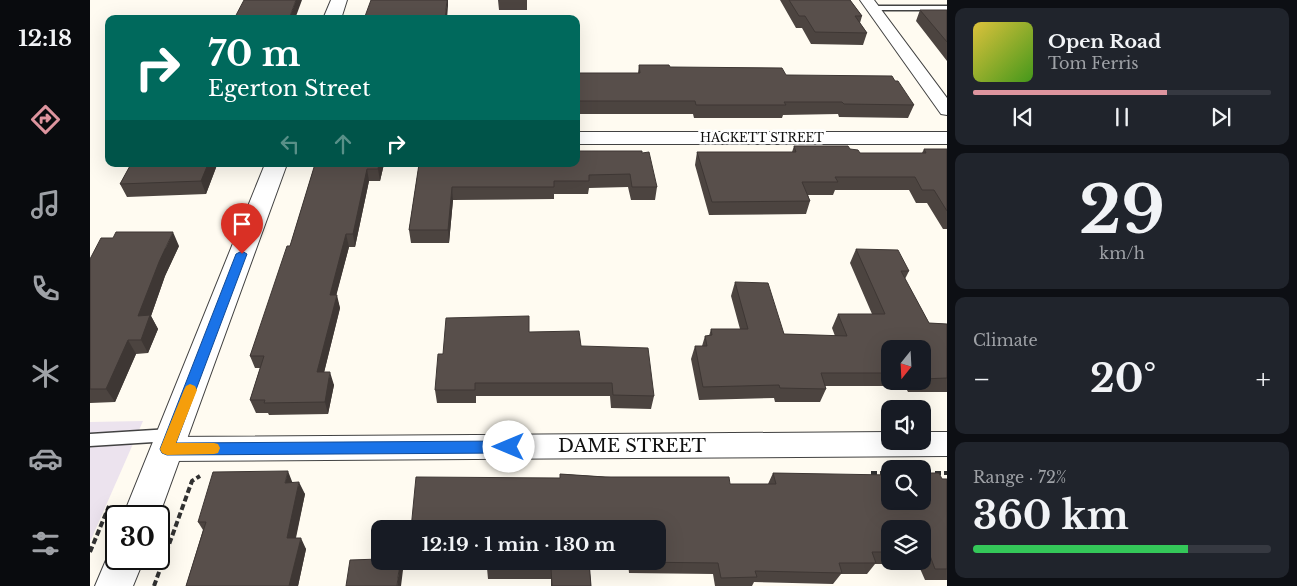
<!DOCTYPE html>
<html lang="en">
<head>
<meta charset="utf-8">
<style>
	body { margin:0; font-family:"Libre Baskerville",serif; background:#20242c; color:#f1f3f6; height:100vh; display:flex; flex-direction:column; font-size:19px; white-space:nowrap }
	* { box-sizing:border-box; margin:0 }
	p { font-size:16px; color:#9ea1a6 }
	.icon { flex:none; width:28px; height:28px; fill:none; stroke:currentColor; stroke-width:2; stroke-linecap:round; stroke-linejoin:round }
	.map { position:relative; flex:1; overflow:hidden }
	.drawer { display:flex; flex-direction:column; gap:8px; padding:8px; background:#0d0f14; width:350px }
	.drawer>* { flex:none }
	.guide { position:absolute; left:15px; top:15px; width:475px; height:152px; border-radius:10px; box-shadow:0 5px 20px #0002; background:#00695c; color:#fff; overflow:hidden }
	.needle { width:32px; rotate:198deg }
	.tools { position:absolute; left:791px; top:340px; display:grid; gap:10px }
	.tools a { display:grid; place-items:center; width:50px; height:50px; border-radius:10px; background:#171b24; box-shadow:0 5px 20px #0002; font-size:25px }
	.speed { position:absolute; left:15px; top:505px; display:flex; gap:10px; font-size:25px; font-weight:700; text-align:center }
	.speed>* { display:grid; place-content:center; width:65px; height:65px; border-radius:50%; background:#171b24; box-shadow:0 5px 20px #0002; line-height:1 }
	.speed .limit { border:2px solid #111; border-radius:8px; background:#fff; color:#111 }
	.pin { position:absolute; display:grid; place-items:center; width:42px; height:42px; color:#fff; margin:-51px -21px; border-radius:50% 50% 50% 0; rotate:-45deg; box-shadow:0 0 5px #0007 }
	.pin .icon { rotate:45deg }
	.me { position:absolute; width:55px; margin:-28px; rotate:270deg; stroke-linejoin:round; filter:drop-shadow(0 0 4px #0008) }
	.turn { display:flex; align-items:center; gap:18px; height:105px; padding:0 20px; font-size:22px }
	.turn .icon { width:65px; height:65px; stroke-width:2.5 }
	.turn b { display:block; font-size:35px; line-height:42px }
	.lanes { display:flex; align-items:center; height:48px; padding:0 20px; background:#0003; justify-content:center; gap:25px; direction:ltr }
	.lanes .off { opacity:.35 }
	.big { font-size:38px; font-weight:700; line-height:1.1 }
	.drawer .tile { flex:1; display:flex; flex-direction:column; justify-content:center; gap:8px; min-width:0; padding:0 18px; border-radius:10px; background:#20242c }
	.drawer .dial { align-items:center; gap:0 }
	.dial b { font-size:65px; line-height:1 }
	.song { display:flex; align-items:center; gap:15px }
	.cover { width:60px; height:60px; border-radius:8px; background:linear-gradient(135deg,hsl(50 70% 55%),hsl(100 70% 35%)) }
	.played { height:5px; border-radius:2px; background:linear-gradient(90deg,#dd949e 65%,#363941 65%) }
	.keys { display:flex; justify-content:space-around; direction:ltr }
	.heat { display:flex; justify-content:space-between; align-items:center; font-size:28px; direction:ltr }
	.charge { height:8px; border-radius:4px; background:linear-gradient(90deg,#34c759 72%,#363941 0) }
	.trip { position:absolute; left:281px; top:520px; width:295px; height:50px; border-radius:10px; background:#171b24; box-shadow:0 5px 20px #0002; font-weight:700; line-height:50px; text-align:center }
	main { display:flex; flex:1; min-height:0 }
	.tabs { display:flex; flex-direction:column; width:90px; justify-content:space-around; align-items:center; background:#090b0e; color:#9ea1a6 }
	.tabs .icon { width:35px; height:35px }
	.tabs .current { color:#dd949e }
	.tabs b { font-size:22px; color:#f1f3f6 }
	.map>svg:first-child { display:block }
	.industrial { fill:#ece3ee }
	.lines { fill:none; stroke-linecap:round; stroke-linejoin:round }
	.service-casing { stroke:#424242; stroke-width:3 }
	.minor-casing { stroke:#424242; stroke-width:2 }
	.tertiary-casing { stroke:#424242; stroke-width:2 }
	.path { stroke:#313131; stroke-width:4; stroke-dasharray:6 3; stroke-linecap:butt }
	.service { fill:#fff; fill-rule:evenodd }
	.minor { fill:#fff; fill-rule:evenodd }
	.tertiary { fill:#fff; fill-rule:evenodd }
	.wall { fill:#4c4440; fill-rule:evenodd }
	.shaded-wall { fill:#3e3734 }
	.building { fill:#584f4b; stroke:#3e3734 }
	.route { fill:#1a73e8; stroke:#114b97 }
	.slow { fill:#f59e0b }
	.labels { text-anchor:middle; stroke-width:5; stroke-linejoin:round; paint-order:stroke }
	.far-street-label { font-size:12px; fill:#0f0f0f; stroke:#fff }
	.near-street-label { font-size:18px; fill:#0f0f0f; stroke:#fff }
</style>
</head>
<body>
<main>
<nav class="tabs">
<b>12:18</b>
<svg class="icon current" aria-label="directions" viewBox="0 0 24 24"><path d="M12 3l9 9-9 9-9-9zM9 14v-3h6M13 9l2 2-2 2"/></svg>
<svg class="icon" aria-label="music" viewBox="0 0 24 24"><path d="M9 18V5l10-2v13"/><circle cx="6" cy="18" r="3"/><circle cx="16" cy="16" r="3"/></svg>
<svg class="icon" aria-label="phone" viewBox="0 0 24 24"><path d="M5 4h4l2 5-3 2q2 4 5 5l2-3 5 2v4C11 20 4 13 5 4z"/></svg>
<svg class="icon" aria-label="climate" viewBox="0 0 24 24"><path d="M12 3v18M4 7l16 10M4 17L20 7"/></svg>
<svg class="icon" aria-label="car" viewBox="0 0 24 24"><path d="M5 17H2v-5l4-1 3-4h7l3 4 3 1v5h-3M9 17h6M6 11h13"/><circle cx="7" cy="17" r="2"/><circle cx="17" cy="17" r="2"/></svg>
<svg class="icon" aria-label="filters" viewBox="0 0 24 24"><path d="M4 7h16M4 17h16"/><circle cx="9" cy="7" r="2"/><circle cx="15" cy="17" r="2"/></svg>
</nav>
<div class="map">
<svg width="857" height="586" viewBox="0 0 857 586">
	<rect width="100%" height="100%" fill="#fffbf1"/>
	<!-- industrial -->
	<path class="industrial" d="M53 421 0 542V422Z"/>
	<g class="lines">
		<defs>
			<path id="service" d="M780 6H857V10H780Z
				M80 429 85 431 87 435 85 439 80 441 0 446V434Z"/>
			<path id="minor" d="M770 0H784L857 98V115L851 114Z
				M486 132H857V144H486Z
				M800 432V441H832V432H857V456L77 461 67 458 63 449 67 440 77 437Z"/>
			<path id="tertiary" d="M241 0H257L251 19H233Z
				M175 164H197L69 516H33Z
				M26 544V559H54L43 586H5L22 546Z"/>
		</defs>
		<!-- service casing -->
		<use href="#service" class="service-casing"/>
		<!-- minor casing -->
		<use href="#minor" class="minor-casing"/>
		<!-- tertiary casing -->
		<use href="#tertiary" class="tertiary-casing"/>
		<!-- path -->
		<path class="path" d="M781 473H800
			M845 473H857
			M0 552 19 506
			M64 586 102 481 110 476"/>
		<!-- service -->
		<use href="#service" class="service"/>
		<!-- minor -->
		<use href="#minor" class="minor"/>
		<!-- tertiary -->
		<use href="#tertiary" class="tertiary"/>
	</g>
	<!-- wall -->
	<path class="wall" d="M408 0H437V10H409Z
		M690 0H760L772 16 770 23 777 33 773 45 721 44 712 28H706Z
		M830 10H857V61L826 21Z
		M549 65 696 75 805 81 824 105 818 118 749 117 748 114 693 115 692 118H604L603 114H486V73H548Z
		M704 146 760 149 770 153H832L834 149H857V229H853L837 203H826L819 190H745L743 195H718L720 201 716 214 619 215 605 165 607 152H702Z
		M552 153 567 187 565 200H541L538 187 499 188 498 194H464V199L363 200 359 243H321L319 230 329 164Z
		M41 164H144L143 165H127L116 194 37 197 30 184Z
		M225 164H294L290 181H279L265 247H259L246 295 250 308 234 372 244 385 238 414 179 415 178 413H166L160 400 170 368H165L160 356 200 246Z
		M89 246 75 276 61 316 68 329 58 353 46 354 25 402 0 403V259Z
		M766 249 819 271 815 279 839 323 857 324V392H818L815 386H735L736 389 730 402H685L684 398 609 400 601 359 605 346H612L615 336H619L621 329H650L641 296 645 282 694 334 745 336 742 328 748 314H782L760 263ZM800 349H832V381H800Z
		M439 332 491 346 564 396 561 409 521 408 520 396H386V403H347L345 390 353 354Z
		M683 473 857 479V580H835L828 564H785L777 574H751L743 584 664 582 662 586H625L623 574 539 573 538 562 519 561H568V529H321L470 478V474L640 484H678ZM800 529H832V561H800Z
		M203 482 215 494 206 538 216 549 208 586H96L113 530 108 522Z
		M499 561 501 586H461V579H398L397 568Z"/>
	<!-- shaded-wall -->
	<path class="shaded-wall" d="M206 0H212L205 19H199Z
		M357 0H358V6L357 19H355Z
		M118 164H126L127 165 116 194 111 181Z
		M289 164H294L290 181 288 169Z
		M277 169 279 181 265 247 263 234Z
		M362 187 363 200 359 243 358 230Z
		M83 232 89 246 75 276 61 316 68 329 58 353 51 340 48 316 69 262Z
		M256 234 259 247 243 308 240 295Z
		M247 295 250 308 231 385 227 372Z
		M38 340 46 354 25 402 16 389Z
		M240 372 244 385 238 414 235 402Z
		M198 471 203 484 195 483Z
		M209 482 215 494 203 549 197 538Z
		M211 538 216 549 208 586H199Z
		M310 561 313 570 311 586H307Z"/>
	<!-- building -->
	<path class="building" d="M154 0H206L199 19H144Z
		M281 0H357L355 19H274Z
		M699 0H760L772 16H765L777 33 725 32 715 16H709Z
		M830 10H857V42Z
		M549 65H579L580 67 692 68 696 75 802 76 805 81H808L824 105 754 104 752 102H694L696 105H606L605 101H486V73H550Z
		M704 146H758L760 149 768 150 770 153H836L834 149H857V211L844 190H832L825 177H745L748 182H712L720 201 622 202 607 152H706Z
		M486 151H552V153L559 152 567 187H542L540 174 499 175V181H464V187H362L358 230H319L329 164H486Z
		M41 164H118L111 181 30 184Z
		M225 164H289L288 169H277L263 234H256L240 295H247L227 372H240L235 402 174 403 175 400H160L174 356H160L197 246H200Z
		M26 232H83L69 262 48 316 60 315 51 340H38L16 389H0V259L11 238H23Z
		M766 249 808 250 819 271H811L839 323 857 324V378L832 379V349H800V373H731L736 389 690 388 689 385 613 387 605 346H617L615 336 622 335 621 329H658L645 282 678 283 694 334 757 336 748 314H795Z
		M439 316V332L489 331 491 346 558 348 564 396 523 395 522 383H385V390H345L348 354H353L356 318Z
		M198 471 195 483 209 482 197 538H211L199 586H96L116 522H108L123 472Z
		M683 473 800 475V501H832V473H849L852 479H857V569H845L839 553 832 552V529H800V552H782L786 563H749L752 573 665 571 667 577 631 578 628 563 542 562 568 561V529H398V528L321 529 326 477 470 478V474L515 477H639L640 484H686Z
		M290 559V561H310L307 586H256L260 560Z
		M397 561H499L501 586H462L461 568H397Z"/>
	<!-- route -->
	<path class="route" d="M152 251 157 254 86 443 419 441 424 443 426 447 424 451 419 453 77 455 72 453 70 449 146 254Z"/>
	<!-- slow -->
	<path class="slow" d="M100 384 105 386 107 390 86 443H124L128 444 130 448 128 453 124 454 77 455 72 453 70 449 94 390 96 386Z"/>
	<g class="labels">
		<!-- far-street labels -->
		<g class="far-street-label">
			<text x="672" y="142">HACKETT STREET</text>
		</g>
		<!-- near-street labels -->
		<g class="near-street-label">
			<text x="542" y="452">DAME STREET</text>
		</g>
	</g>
</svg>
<div class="tools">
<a><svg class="needle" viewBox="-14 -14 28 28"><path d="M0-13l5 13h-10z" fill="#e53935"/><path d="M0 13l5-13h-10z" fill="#9ea1a6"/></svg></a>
<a><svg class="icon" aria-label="sound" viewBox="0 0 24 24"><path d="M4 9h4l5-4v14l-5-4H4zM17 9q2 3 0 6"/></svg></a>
<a><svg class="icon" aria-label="search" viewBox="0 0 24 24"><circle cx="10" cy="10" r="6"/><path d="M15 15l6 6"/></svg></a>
<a><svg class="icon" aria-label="layers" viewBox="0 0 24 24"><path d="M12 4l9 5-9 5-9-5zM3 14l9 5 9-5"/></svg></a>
</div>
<div class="speed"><div class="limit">30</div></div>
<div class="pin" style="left:152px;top:254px;background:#d93025"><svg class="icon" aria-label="arrive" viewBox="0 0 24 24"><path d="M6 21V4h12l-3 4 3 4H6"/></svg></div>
<svg class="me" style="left:419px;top:447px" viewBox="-20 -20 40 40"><circle r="19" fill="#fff"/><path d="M0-13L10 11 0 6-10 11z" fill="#1a73e8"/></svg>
<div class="trip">12:19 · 1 min · 130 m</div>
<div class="guide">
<div class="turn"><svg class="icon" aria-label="right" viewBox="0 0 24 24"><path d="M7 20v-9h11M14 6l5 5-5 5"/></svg><div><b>70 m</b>Egerton Street</div></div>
<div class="lanes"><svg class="icon off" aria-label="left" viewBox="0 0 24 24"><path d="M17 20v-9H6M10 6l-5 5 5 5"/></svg><svg class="icon off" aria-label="ahead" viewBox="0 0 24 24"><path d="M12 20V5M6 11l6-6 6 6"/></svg><svg class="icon" aria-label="right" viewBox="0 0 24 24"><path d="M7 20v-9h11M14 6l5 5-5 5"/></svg></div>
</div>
</div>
<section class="drawer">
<div class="tile">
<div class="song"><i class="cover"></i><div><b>Open Road</b><p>Tom Ferris</p></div></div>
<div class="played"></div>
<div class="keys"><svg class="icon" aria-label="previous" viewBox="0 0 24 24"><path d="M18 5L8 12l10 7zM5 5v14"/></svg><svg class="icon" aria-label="pause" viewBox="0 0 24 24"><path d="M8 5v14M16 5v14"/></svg><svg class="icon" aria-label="next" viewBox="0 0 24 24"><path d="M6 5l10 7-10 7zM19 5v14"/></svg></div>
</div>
<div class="tile dial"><b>29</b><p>km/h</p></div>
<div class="tile"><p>Climate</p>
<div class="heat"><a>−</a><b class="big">20°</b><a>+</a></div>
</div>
<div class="tile"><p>Range · 72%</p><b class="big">360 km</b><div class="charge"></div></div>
</section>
</main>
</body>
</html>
